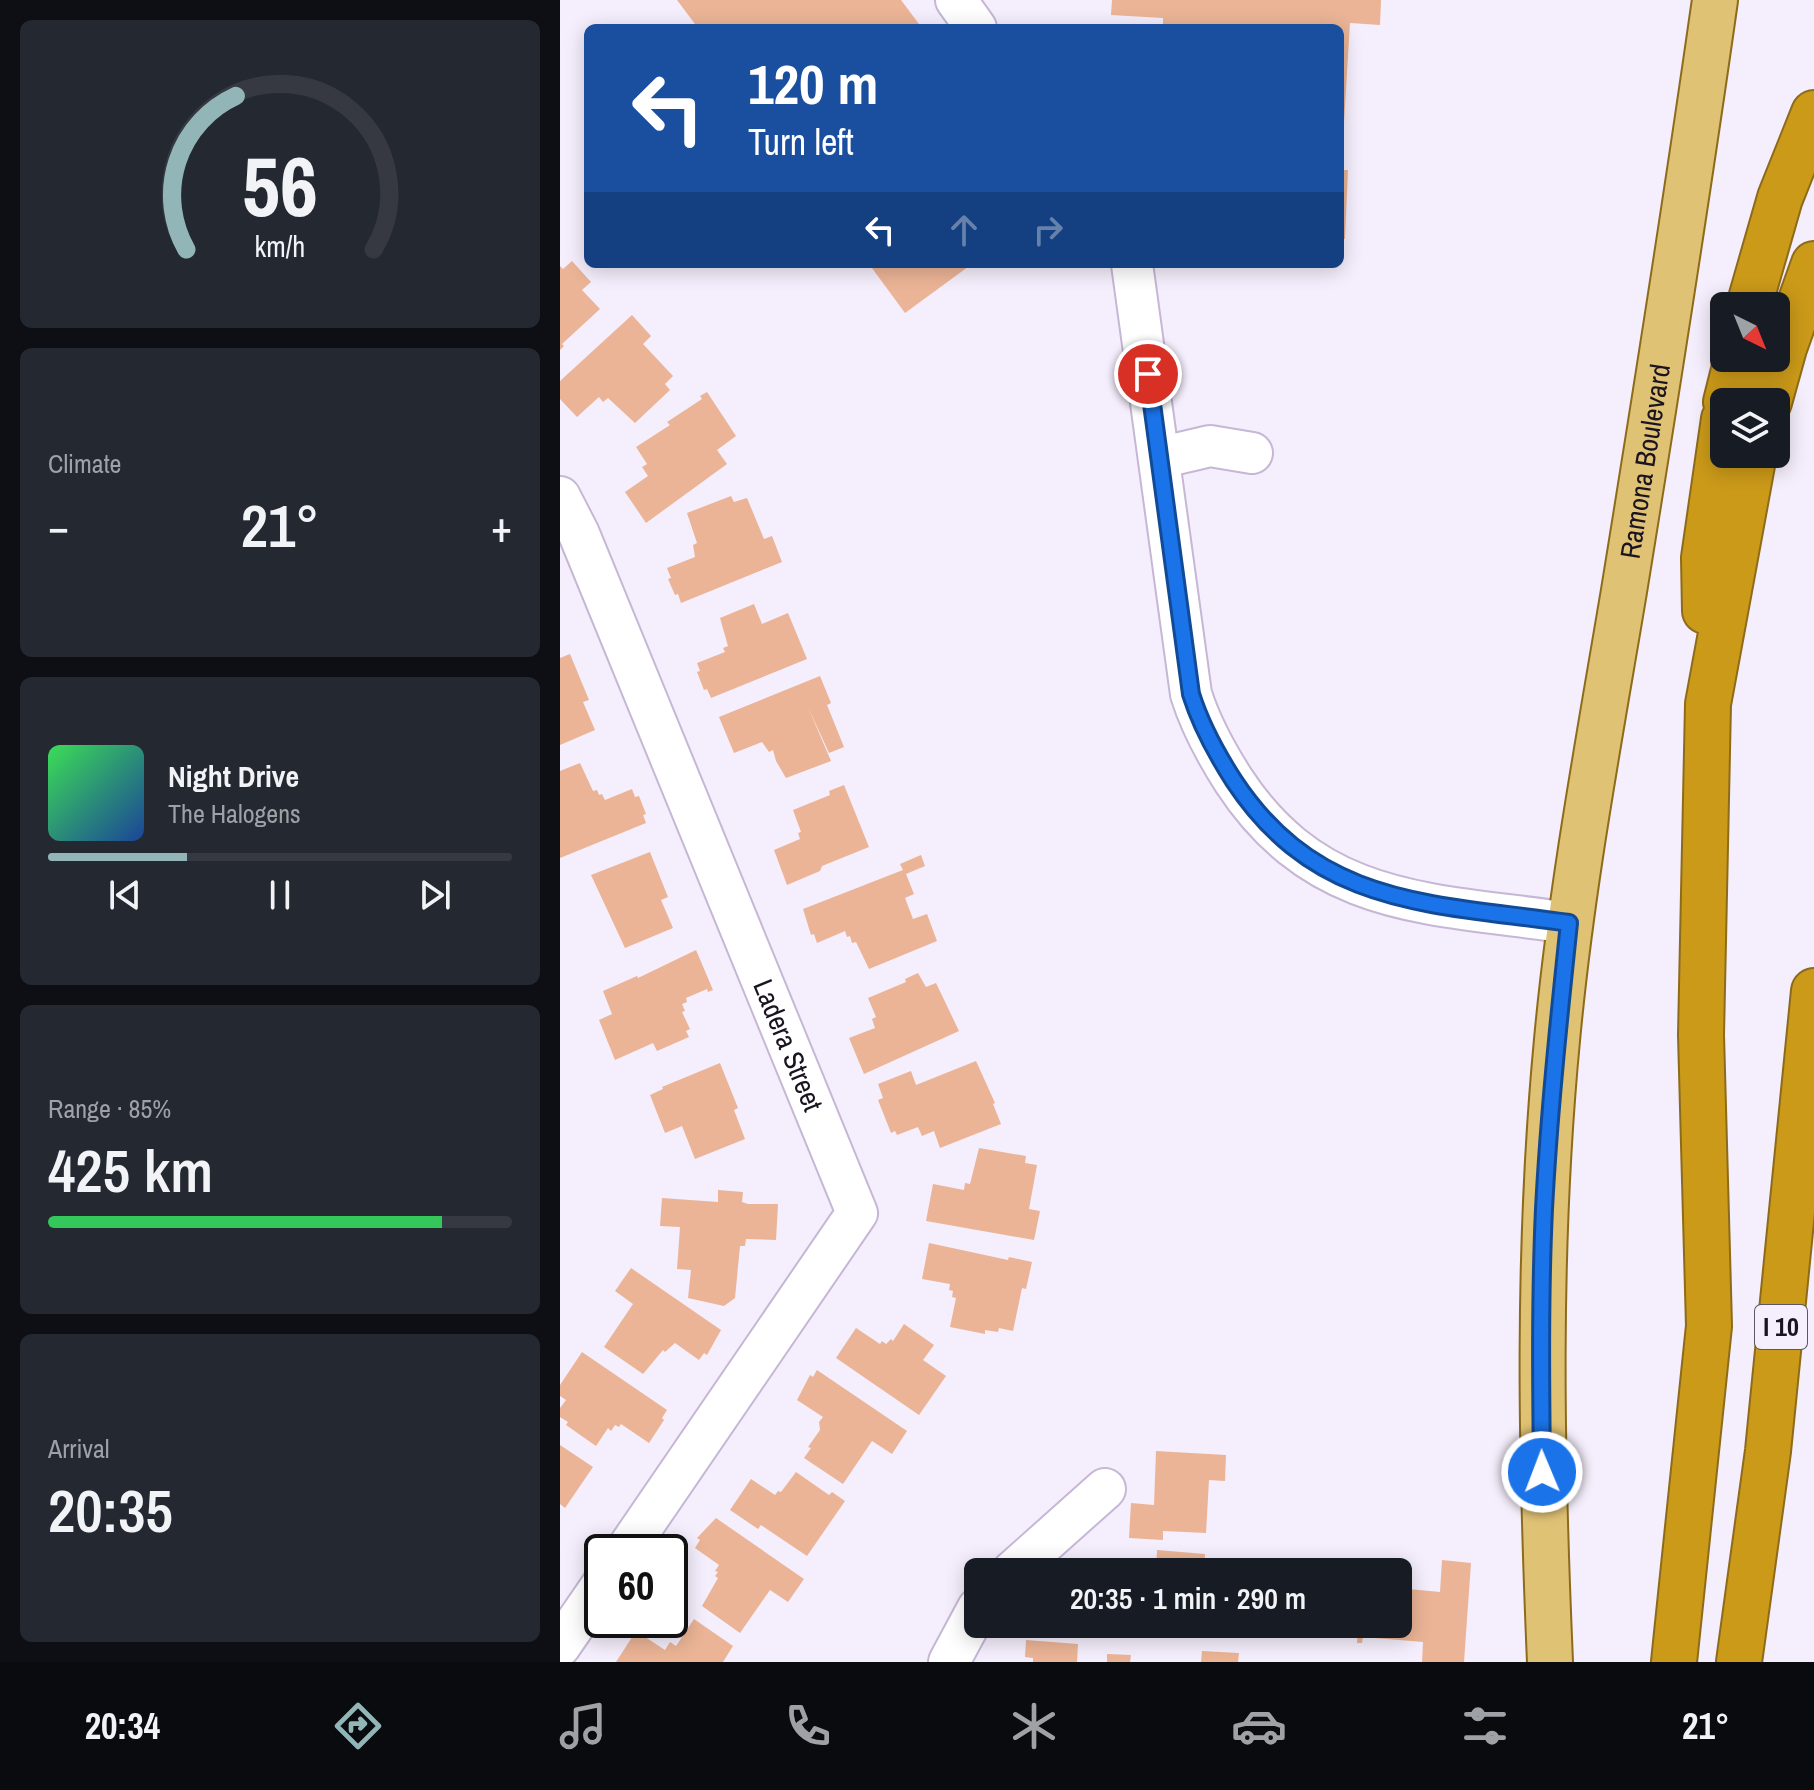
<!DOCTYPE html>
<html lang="en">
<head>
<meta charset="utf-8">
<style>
	body { margin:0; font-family:"Archivo Narrow",sans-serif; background:#242831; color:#f1f3f6; height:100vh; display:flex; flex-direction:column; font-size:30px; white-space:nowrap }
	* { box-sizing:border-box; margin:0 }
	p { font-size:26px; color:#9ea1a6 }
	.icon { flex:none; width:44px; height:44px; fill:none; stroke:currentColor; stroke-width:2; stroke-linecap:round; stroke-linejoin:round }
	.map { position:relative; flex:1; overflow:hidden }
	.side { display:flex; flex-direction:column; gap:20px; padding:20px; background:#0d0f14; width:560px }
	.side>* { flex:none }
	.top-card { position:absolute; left:24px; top:24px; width:760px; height:244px; border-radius:12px; box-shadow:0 4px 20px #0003; background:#1a4fa0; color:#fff; overflow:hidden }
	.needle { width:52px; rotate:137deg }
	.controls { position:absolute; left:1150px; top:292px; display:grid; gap:16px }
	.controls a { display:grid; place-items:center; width:80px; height:80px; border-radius:12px; background:#171b24; box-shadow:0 4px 20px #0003; font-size:40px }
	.speed { position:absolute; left:24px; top:1534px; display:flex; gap:16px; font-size:40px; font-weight:700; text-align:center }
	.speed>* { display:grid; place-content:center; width:104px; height:104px; border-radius:50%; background:#171b24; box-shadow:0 4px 20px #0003; line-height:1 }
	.speed .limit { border:4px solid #111; border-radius:12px; background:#fff; color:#111 }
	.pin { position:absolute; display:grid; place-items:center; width:68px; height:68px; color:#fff; margin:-34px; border:4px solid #fff; border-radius:50%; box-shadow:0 2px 8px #0007 }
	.me { position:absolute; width:88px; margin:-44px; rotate:359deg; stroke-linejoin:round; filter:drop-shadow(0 0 6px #0008) }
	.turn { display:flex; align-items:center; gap:28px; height:168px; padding:0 32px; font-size:36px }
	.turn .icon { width:104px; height:104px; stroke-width:2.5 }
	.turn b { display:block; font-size:56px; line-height:68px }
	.lanes { display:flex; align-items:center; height:76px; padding:0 32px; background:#0003; justify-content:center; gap:40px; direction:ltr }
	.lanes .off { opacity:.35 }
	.big { font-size:60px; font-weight:600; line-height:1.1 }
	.side .widget { flex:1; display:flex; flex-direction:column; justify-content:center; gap:12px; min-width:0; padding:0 28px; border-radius:12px; background:#242831 }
	.side .dial { align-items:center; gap:0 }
	.dial svg { height:208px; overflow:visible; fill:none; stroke:#363941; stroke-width:7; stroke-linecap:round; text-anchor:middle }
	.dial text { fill:#f1f3f6; stroke:none }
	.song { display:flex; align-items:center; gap:24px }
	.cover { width:96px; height:96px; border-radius:12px; background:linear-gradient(135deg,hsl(130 70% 55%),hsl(220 70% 35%)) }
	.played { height:8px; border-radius:4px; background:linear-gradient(90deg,#92b5b8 30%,#363941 30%) }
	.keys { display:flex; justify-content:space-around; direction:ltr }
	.heat { display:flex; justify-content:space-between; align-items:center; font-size:44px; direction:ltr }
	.charge { height:12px; border-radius:6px; background:linear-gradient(90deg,#34c759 85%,#363941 0) }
	.trip { position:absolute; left:404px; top:1558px; width:448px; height:80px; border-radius:12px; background:#171b24; box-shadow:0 4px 20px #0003; font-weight:600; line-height:80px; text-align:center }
	.menu { display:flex; height:128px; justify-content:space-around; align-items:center; background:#090b0e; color:#9ea1a6 }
	.menu .icon { width:56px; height:56px }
	.menu .on { color:#92b5b8 }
	.menu b { font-size:36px; color:#f1f3f6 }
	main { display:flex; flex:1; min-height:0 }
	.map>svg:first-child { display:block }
	.building { fill:#ebb496 }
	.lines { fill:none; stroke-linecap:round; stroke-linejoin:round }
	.minor-casing { stroke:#c6b7d6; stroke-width:44 }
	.major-casing { stroke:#8d6b1b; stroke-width:48 }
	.highway-casing { stroke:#8d6b1b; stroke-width:48 }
	.minor { stroke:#fff; stroke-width:40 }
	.major { stroke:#e0c275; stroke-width:44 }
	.highway { stroke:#cb9a19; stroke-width:44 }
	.route-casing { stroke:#114b97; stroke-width:20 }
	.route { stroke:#1a73e8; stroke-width:14 }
	.labels { text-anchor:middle; stroke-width:7; stroke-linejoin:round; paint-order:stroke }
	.shield { fill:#f5eefc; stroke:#5c5562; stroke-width:2 }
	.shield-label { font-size:26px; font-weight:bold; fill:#1a1420 }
	.street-label { font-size:28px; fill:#1a1420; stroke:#f5eefc }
</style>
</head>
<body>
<main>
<section class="side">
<div class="widget dial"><svg viewBox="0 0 100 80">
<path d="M14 69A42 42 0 1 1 86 69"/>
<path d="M14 69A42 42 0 0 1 33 10" stroke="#92b5b8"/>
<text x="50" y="56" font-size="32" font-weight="700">56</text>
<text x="50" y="72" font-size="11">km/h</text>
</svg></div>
<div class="widget"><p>Climate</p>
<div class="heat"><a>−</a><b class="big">21°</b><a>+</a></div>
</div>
<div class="widget">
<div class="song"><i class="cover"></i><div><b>Night Drive</b><p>The Halogens</p></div></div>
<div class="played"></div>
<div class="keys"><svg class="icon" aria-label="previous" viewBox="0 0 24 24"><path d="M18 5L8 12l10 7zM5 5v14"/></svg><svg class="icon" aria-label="pause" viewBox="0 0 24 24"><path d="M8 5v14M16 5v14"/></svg><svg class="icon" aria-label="next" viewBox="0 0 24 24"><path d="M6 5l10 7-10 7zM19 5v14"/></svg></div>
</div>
<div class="widget"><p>Range · 85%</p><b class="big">425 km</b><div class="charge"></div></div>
<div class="widget"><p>Arrival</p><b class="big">20:35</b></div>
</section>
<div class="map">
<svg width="1254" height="1662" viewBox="0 0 1254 1662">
	<rect width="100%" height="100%" fill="#f5eefc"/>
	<!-- building -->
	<path class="building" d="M117 0H341L362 28H138Z
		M552 0H821L820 25 790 23 782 156H780V28H603V18L551 15Z
		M780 170H788L785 239H780Z
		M12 261 31 282 22 290 40 309 2 344 4 346 0 350V266L3 269Z
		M309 264H412L345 313Z
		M72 315 91 336 83 344 113 376 105 384 110 390 75 423 48 398 43 402 39 397 17 417 0 399V381Z
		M147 392 176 436 157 450 167 464 86 523 65 492 88 476 82 467 87 464 76 447 110 425 107 422 142 399 140 396Z
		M171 496 174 502 187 498 204 539 212 536 222 562 121 603 118 594 115 595 108 579 111 578 107 568 135 557 133 545 137 543 127 513Z
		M194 604 202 624 228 613 247 659 151 698 147 689 144 690 137 672 140 671 137 663 165 652 163 648 168 646 160 618Z
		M10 654 29 700 23 702 35 730 0 745V658Z
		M260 676 271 703 267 705 284 747 269 753 248 707 271 761 226 778 216 761 213 750 209 752 202 742 174 753 159 717Z
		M20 763 33 791 37 790 39 795 42 794 45 800 72 789 75 797 79 796 86 814 83 815 86 823 0 858V771Z
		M284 785 309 847 262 866 260 871 227 885 214 850 240 839 238 833 241 832 233 810 270 795 269 791Z
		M90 852 108 897 101 900 113 928 65 948 31 875Z
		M361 855 365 866 346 874 354 894 345 898 353 919 367 914 377 941 309 969 296 942 292 943 290 936 287 937 285 931 257 943 254 934 251 935 243 909 343 870 340 864Z
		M136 950 153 990 148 992 147 989 126 998 127 1002 122 1004 125 1011 122 1012 130 1029 126 1031 129 1037 97 1051 93 1043 55 1060 39 1020 52 1014 43 991 77 976 78 978Z
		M358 973 366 987 376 983 399 1031 304 1074 289 1038 315 1028 312 1019 316 1017 308 998 346 982 345 979Z
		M416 1061 435 1103 433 1104 441 1124 380 1148 374 1131 362 1136 358 1127 337 1135 335 1131 331 1133 318 1100 323 1098 318 1084 351 1071 356 1085Z
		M160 1063 178 1108 174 1110 185 1139 135 1159 122 1126 105 1133 90 1095 103 1089 102 1087Z
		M419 1148 466 1156 465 1163 477 1165 469 1209 480 1211 474 1240 366 1221 373 1184 404 1190 405 1183 410 1184Z
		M158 1190 183 1192 182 1202 188 1204H218L216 1240 186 1239 185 1246H180L175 1298 164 1306 128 1298 131 1270 117 1269 120 1227 100 1226 102 1198 158 1202Z
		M369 1243 448 1260 449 1257 472 1262 466 1289 462 1288 453 1331 439 1328 438 1332 425 1330V1334L390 1327 396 1298 392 1297 393 1291 389 1290 390 1284 362 1279Z
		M71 1268 161 1330 147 1355 144 1353 139 1360 115 1343 105 1352 103 1350 83 1374 44 1347 73 1304 55 1291Z
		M344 1324 374 1345 363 1360 386 1376 359 1415 276 1358 296 1328 320 1344 322 1341 326 1344 331 1339 333 1341Z
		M22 1352 107 1410 102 1418 104 1420 89 1443 61 1424 59 1427 55 1425 51 1431 48 1428 36 1446 6 1425 8 1422 0 1417V1408L6 1400 0 1396V1385Z
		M257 1370 347 1431 332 1454 312 1441 283 1484 244 1458 251 1448 248 1447 260 1430 259 1422 263 1417 237 1400 250 1375 253 1377Z
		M0 1445 33 1467 5 1508 0 1504Z
		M596 1451 666 1455 665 1481 649 1480 646 1533 603 1531V1540L569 1538 571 1503 594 1505Z
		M236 1472 269 1495 272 1492 285 1501 247 1556 201 1525 198 1529 170 1510 191 1479 215 1495 218 1491 221 1492Z
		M156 1518 244 1579 228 1602 210 1590 180 1633 142 1606 158 1578 155 1576 158 1572 155 1571 159 1565 135 1548 140 1540 137 1538Z
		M597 1550 645 1554 644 1572H596Z
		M882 1560 911 1563 904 1662H862L863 1642 803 1637 802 1643H797L798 1624H838V1588L880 1592Z
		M134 1619 173 1646 163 1662H56L76 1631 105 1650 110 1642 116 1646Z
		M545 1624H663L662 1634 599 1630V1634L545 1631Z
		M466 1640 518 1644 517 1662H473V1658L465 1657Z
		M642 1651 679 1653 678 1662H641Z
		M547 1654 571 1655 570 1662H547Z"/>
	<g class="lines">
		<defs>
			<g id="minor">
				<path d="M396 0 416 28"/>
				<path d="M572 264 631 694C641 726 656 753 674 781 758 909 873 903 1009 923"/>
				<path d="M599 458 650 446 692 453"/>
				<path id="s1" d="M0 497 19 534 297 1213 65 1552"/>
				<path d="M452 1572 545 1489"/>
				<path d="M0 1646 42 1585"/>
				<path d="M389 1662 418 1608"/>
			</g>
			<g id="major">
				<path id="s2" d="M990 1662C981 1452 977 1250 997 1040 1011 889 1039 740 1064 591 1096 394 1127 197 1155 0"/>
			</g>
			<path id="highway" d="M1189 306 1220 198 1254 113
				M1166 402 1177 358
				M1209 402 1224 348 1254 264
				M1145 611 1144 558 1164 419
				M1114 1662 1149 1326 1141 1035 1148 704 1194 454
				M1179 1662 1208 1451 1254 991"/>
		</defs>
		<!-- minor casing -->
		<use href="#minor" class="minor-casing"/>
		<!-- major casing -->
		<use href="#major" class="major-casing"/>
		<!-- highway casing -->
		<use href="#highway" class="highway-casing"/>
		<!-- minor -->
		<use href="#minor" class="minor"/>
		<!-- major -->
		<use href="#major" class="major"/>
		<!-- highway -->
		<use href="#highway" class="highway"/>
	</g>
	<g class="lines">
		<defs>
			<path id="route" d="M588 374 631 694C641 726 656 753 674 781 758 908 873 903 1009 923 999 1018 989 1113 984 1209 980 1296 981 1384 982 1472"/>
		</defs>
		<!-- route casing -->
		<use href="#route" class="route-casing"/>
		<!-- route -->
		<use href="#route" class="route"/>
	</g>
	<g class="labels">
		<!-- shield labels -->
		<rect class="shield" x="1195" y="1305" width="52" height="44" rx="6"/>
		<g class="shield-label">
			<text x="1221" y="1336">I 10</text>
		</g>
		<!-- street labels -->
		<g class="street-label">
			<text dy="10" stroke="none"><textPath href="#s2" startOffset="1208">Ramona Boulevard</textPath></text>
			<text dy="10" stroke="none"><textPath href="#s1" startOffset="594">Ladera Street</textPath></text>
		</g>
	</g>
</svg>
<div class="controls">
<a><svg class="needle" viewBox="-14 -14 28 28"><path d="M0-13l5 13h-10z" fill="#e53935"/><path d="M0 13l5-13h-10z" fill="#9ea1a6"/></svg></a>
<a><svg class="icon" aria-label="layers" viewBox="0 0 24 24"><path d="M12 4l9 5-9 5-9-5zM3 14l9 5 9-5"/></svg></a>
</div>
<div class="speed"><div class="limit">60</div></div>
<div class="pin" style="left:588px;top:374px;background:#d93025"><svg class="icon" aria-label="arrive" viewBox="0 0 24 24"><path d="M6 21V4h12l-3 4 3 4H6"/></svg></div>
<svg class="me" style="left:982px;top:1472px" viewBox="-20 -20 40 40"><circle r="17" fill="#1a73e8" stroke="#fff" stroke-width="3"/><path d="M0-11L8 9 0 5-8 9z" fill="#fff"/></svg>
<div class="trip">20:35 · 1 min · 290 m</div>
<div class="top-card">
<div class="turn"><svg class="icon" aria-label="left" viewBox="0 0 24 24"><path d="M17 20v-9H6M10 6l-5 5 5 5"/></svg><div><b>120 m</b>Turn left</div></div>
<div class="lanes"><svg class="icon" aria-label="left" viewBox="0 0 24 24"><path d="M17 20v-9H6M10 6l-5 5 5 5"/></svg><svg class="icon off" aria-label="ahead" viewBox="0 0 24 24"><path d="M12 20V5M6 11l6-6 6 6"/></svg><svg class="icon off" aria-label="right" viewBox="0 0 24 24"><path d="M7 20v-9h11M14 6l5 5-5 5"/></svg></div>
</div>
</div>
</main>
<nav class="menu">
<b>20:34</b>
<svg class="icon on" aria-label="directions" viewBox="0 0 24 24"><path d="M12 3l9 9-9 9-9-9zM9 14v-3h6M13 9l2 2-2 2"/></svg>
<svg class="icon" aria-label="music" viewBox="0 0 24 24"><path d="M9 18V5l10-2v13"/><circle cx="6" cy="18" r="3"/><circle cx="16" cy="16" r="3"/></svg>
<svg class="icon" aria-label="phone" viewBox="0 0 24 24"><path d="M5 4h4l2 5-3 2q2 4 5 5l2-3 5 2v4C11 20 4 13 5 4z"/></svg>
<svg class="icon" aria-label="climate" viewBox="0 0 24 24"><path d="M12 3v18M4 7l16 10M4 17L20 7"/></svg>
<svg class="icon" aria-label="car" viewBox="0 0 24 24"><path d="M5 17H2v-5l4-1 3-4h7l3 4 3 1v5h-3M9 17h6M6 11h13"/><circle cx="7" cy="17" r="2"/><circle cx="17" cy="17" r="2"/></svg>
<svg class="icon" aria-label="filters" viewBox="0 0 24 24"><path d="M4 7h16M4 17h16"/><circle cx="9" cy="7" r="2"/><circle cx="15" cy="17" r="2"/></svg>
<b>21°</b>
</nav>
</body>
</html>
